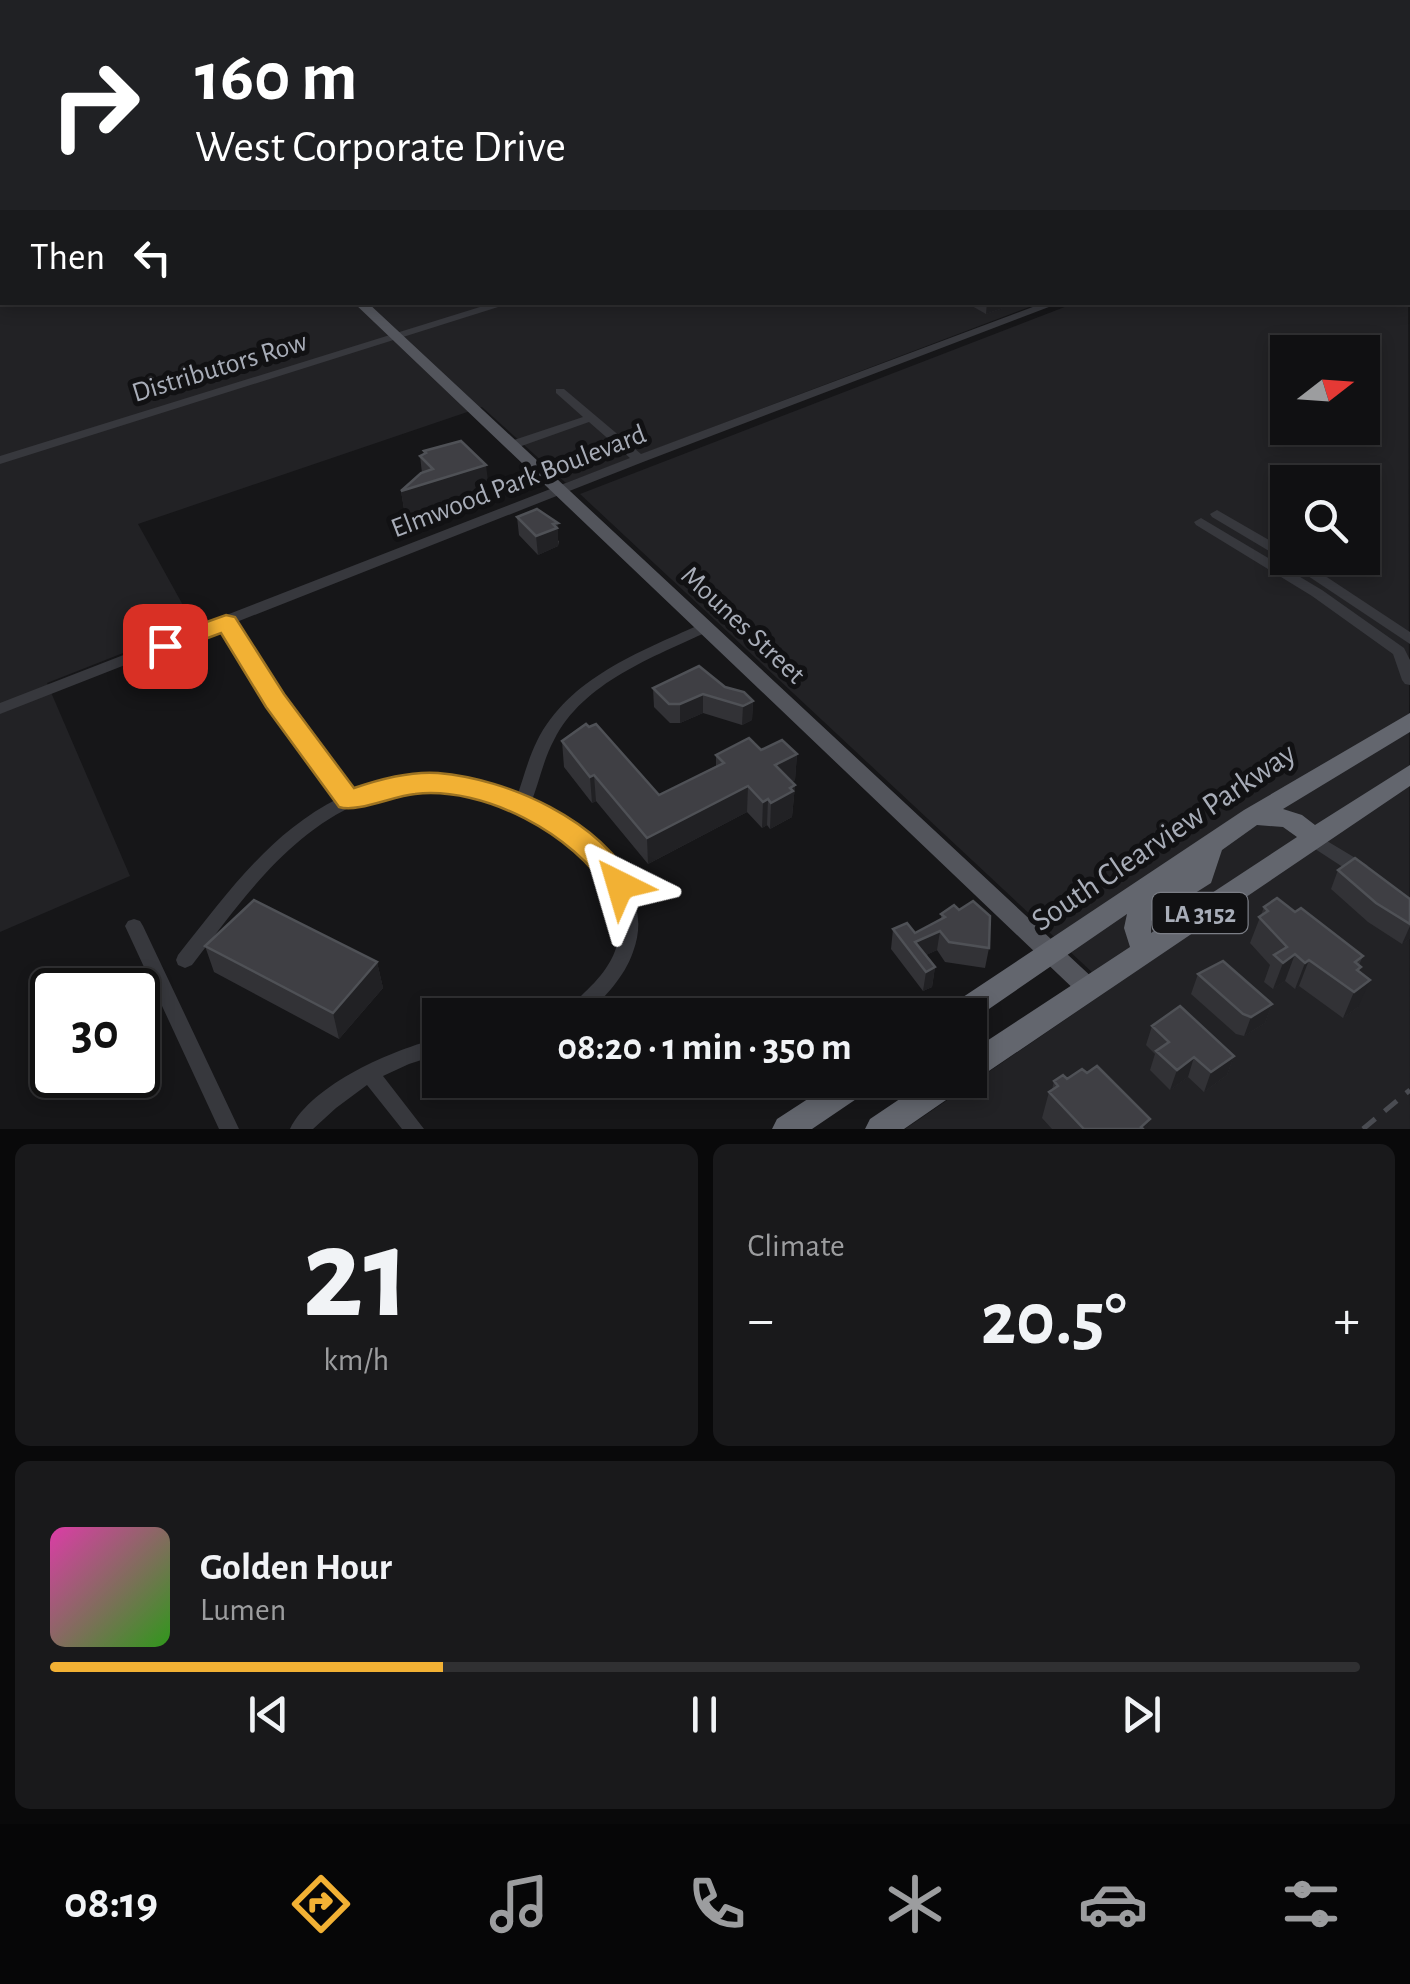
<!DOCTYPE html>
<html lang="en">
<head>
<meta charset="utf-8">
<style>
	body { margin:0; font-family:"Alegreya Sans",sans-serif; background:#19191b; color:#f1f3f6; height:100vh; display:flex; flex-direction:column; font-size:38px; white-space:nowrap }
	* { box-sizing:border-box; margin:0 }
	p { font-size:32px; color:#9c9d9f }
	.icon { flex:none; width:55px; height:55px; fill:none; stroke:currentColor; stroke-width:2; stroke-linecap:round; stroke-linejoin:round }
	.map { position:relative; height:1129px; overflow:hidden }
	.details { display:flex; flex-direction:column; gap:15px; padding:15px; background:#09090a; flex:1 }
	.details>* { flex:none }
	.banner { position:absolute; left:0px; top:0px; width:1410px; height:305px; box-shadow:0 5px 15px #0003,0 0 0 2px #303032; background:#202124; color:#fff; overflow:hidden }
	.needle { width:65px; rotate:73deg }
	.fabs { position:absolute; left:1270px; top:335px; display:grid; gap:20px }
	.fabs a { display:grid; place-items:center; width:110px; height:110px; border-radius:0px; background:#101012; box-shadow:0 5px 15px #0003,0 0 0 2px #303032; font-size:50px }
	.speed { position:absolute; left:30px; top:968px; display:flex; gap:20px; font-size:50px; font-weight:700; text-align:center }
	.speed>* { display:grid; place-content:center; width:130px; height:130px; border-radius:50%; background:#101012; box-shadow:0 5px 15px #0003,0 0 0 2px #303032; line-height:1 }
	.speed .limit { border:5px solid #111; border-radius:15px; background:#fff; color:#111 }
	.pin { position:absolute; display:grid; place-items:center; width:85px; height:85px; color:#fff; margin:-42px; border-radius:20px; box-shadow:0 5px 15px #0006 }
	.me { position:absolute; width:110px; margin:-55px; rotate:320deg; stroke-linejoin:round; filter:drop-shadow(0 0 8px #0008) }
	.turn { display:flex; align-items:center; gap:35px; height:210px; padding:0 30px; font-size:45px }
	.turn .icon { width:130px; height:130px; stroke-width:2.5 }
	.turn b { display:block; font-size:70px; line-height:85px }
	.then { display:flex; align-items:center; height:95px; padding:0 30px; background:#0003; gap:20px; font-size:38px }
	.big { font-size:75px; font-weight:600; line-height:1.1 }
	.details .tile { flex:1; display:flex; flex-direction:column; justify-content:center; gap:15px; min-width:0; padding:0 35px; border-radius:15px; background:#19191b }
	.details .dial { align-items:center; gap:0 }
	.dial b { font-size:130px; line-height:1 }
	.song { display:flex; align-items:center; gap:30px }
	.cover { width:120px; height:120px; border-radius:15px; background:linear-gradient(135deg,hsl(320 70% 55%),hsl(110 70% 35%)) }
	.played { height:10px; border-radius:5px; background:linear-gradient(90deg,#f2b134 30%,#303032 30%) }
	.keys { display:flex; justify-content:space-around; direction:ltr }
	.heat { display:flex; justify-content:space-between; align-items:center; font-size:55px; direction:ltr }
	.details .tiles { flex:1; display:grid; gap:15px; grid-template-columns:1fr 1fr }
	.tile:last-child { grid-column:span 2 }
	.trip { position:absolute; left:422px; top:998px; width:565px; height:100px; border-radius:0px; background:#101012; box-shadow:0 5px 15px #0003,0 0 0 2px #303032; font-weight:600; line-height:100px; text-align:center }
	.menu { display:flex; height:160px; justify-content:space-around; align-items:center; background:#060607; color:#9c9d9f }
	.menu .icon { width:70px; height:70px }
	.menu .on { color:#f2b134 }
	.menu b { font-size:45px; color:#f1f3f6 }
	.map>svg:first-child { display:block }
	.built { fill:#222225; fill-rule:evenodd }
	.lines { fill:none; stroke-linecap:round; stroke-linejoin:round }
	.minor { fill:#37383d; fill-rule:evenodd }
	.major { fill:#53555c; fill-rule:evenodd }
	.highway { fill:#63666e; fill-rule:evenodd }
	.rail { stroke:#4a4c52; stroke-width:5; stroke-dasharray:16 12; stroke-linecap:butt }
	.wall { fill:#323236 }
	.shaded-wall { fill:#212124 }
	.building { fill:#3f3f44; stroke:#4f5156; stroke-width:2.5 }
	.route { fill:#f2b134; stroke:#9d7322; stroke-width:2.5 }
	.labels { text-anchor:middle; stroke-width:10; stroke-linejoin:round; paint-order:stroke }
	.shield { fill:#111113; stroke:#7b7e86; stroke-width:2.5 }
	.shield-label { font-size:25px; font-weight:bold; fill:#a8adb8 }
	.street-label { font-size:28px; fill:#a8adb8; stroke:#111113 }
	.near-street-label { font-size:32px; fill:#a8adb8; stroke:#111113 }
</style>
</head>
<body>
<div class="map">
<svg width="1410" height="1129" viewBox="0 0 1410 1129">
	<rect width="100%" height="100%" fill="#161618"/>
	<!-- built -->
	<path class="built" d="M177 0H1196L1202 2H163Z
		M0 31 2 302 1040 303 566 483 482 407 138 524 194 625 47 683 130 876 0 932Z
		M1408 239 1410 1129H905L1110 989 580 494 1075 303 1408 302ZM1288 352H1362V428H1288ZM1288 482H1362V558H1288Z"/>
	<g class="lines">
		<!-- minor -->
		<path class="minor" d="M148 0H167L160 2H146Z
			M429 0H447L441 2H427Z
			M569 0H579L582 2H573Z
			M0 28H2V32H0Z
			M1408 74H1410V79H1408Z
			M0 87H2V91H0Z
			M1408 162H1410V168H1408Z
			M0 185 2 186V194L0 193Z
			M2 221V227L0 228V222Z
			M496 302H514L0 464V456Z
			M1046 302H1062L643 462 234 623 280 696 352 792C416 769 455 776 516 799 523 780 528 759 537 741 569 678 639 652 699 625H709L711 628 709 631C654 657 583 682 554 740 543 760 539 784 530 805 584 828 659 884 633 952 624 978 605 996 587 1015H564L567 1009C585 992 606 975 615 951 644 875 550 824 493 804 476 798 459 791 441 789 414 787 384 792 359 803 285 836 240 903 192 965L185 968 178 965 176 960 178 955C226 895 269 833 339 798L270 704 222 627 0 714V703L630 458 589 422 516 448H508L506 445 508 442 583 417 556 393V389H564L641 454Z
			M1217 510 1288 551V558H1298L1410 632V644L1284 560 1212 517 1210 514Z
			M1201 518 1322 590 1404 648 1410 660V685L1405 684 1402 680 1393 654 1312 596 1196 525 1194 522Z
			M1312 832 1367 865 1370 870 1367 875 1361 877 1355 875 1306 843 1304 838 1306 833Z
			M134 919 140 921 143 926 239 1129H219L125 926 128 921Z
			M440 1038V1054L409 1064 383 1076 424 1129H402L367 1085 336 1108 313 1129H290C312 1084 394 1049 440 1038Z"/>
		<!-- major -->
		<path class="major" d="M21 0H34L36 2H24Z
			M353 302H367L1096 981 1100 988 1096 995 1088 998 1080 995Z"/>
		<!-- highway -->
		<path class="highway" d="M1410 713V732L1283 809 1302 815 1315 825 1410 765V786L980 1077 970 1081 968 1080 970 1052 1130 947 1124 928 1127 914 970 1022V1015H944L948 1007 1244 810ZM1257 825 1283 827 1297 837 1151 933V921L1211 883 1222 850Z
			M837 1080H875L871 1089 812 1129H772L777 1119Z
			M928 1080H966L962 1089 904 1129H865L870 1119Z"/>
		<!-- rail -->
		<path class="rail" d="M1363 1129 1410 1090"/>
	</g>
	<!-- wall -->
	<path class="wall" d="M965 302H1004L1003 308 986 314Z
		M424 451 489 489 405 515 401 491 422 473 420 456 425 454Z
		M517 517 559 541 558 546 538 555 519 535Z
		M725 687 753 701 752 720 742 725 703 713 680 723H670L654 707 653 688Z
		M562 741 659 795 716 766V755L761 750 797 754 795 780 792 782 795 785 792 817 770 829 767 825 762 828 747 812 648 864 596 801 592 803 564 767Z
		M1338 870 1410 899V938L1402 944 1368 922 1331 889Z
		M1264 907 1295 912 1363 956 1359 965 1361 967 1359 971 1358 1007 1343 1018 1299 986 1295 989 1285 981 1273 989 1264 982 1270 965 1250 943Z
		M941 914 989 948 985 968 945 962 937 950 926 955 935 967 932 987 923 991 891 949 893 929 915 933 941 919Z
		M205 946 377 962 383 988 339 1039 214 972Z
		M1198 974 1272 1004 1265 1023 1244 1036 1236 1034 1191 994Z
		M1152 1026 1234 1056 1227 1075 1204 1092 1188 1077 1170 1090 1150 1070 1155 1054 1146 1045Z
		M1067 1079 1147 1129H1052L1042 1118 1049 1092 1052 1090 1054 1081Z"/>
	<!-- shaded-wall -->
	<path class="shaded-wall" d="M987 302H1004L1003 308 986 314Z
		M486 465 489 489 405 515 401 491Z
		M558 523V546L538 555 536 536Z
		M703 694V713L680 723V704Z
		M753 701 752 720 742 725 743 706Z
		M797 754 795 780 774 791 775 765Z
		M594 775 596 801 592 803 590 777Z
		M795 785 792 817 770 829 771 803Z
		M748 786 747 812 648 864 647 838Z
		M768 799 767 825 762 828 763 802Z
		M1410 926V938L1402 944Z
		M940 931 937 950 916 960 915 942Z
		M1295 954 1285 981 1273 989 1283 963Z
		M1309 960 1299 986 1295 989 1305 963Z
		M377 962 383 988 339 1039 333 1013Z
		M935 967 932 987 923 991 926 972Z
		M1370 980 1358 1007 1343 1018 1354 992Z
		M1272 1004 1265 1023 1244 1036 1251 1017Z
		M1234 1056 1227 1075 1204 1092 1211 1072Z
		M1194 1057 1188 1077 1170 1090 1177 1070Z
		M1150 1119 1147 1129H1140L1141 1127Z"/>
	<!-- building -->
	<path class="building" d="M703 0H730L736 2H692Z
		M461 441 486 465 401 491 421 473 433 469 420 456 426 453 424 451Z
		M537 509 558 523 553 524 557 528 536 536 517 517Z
		M699 666 725 687 744 692 753 701 743 706 703 694 680 704H669L653 688Z
		M586 724 589 727 596 724 659 795 724 763 716 755 749 738 761 750 782 740 797 754 775 765 795 785 790 788 793 791 771 803 768 799 763 802 748 786 647 838 594 775 590 777 562 741Z
		M1355 858 1410 899V924L1376 903 1338 870Z
		M1277 898 1295 912 1301 908 1363 956 1355 962 1361 967 1357 970 1370 980 1354 992 1309 960 1305 963 1295 954 1283 963 1274 955 1287 947 1259 917 1268 911 1264 907Z
		M254 900 377 962 333 1013 205 946Z
		M973 901 990 916 989 948 949 942 940 931 915 942 935 967 926 972 893 929 907 923 915 933 945 917 941 914 954 905 959 910Z
		M1223 961 1272 1004 1251 1017 1243 1014 1198 974Z
		M1180 1006 1234 1056 1211 1072 1194 1057 1177 1070 1156 1051 1169 1042 1152 1026Z
		M1097 1066 1150 1119 1141 1127 1143 1129H1084L1049 1092 1058 1086 1054 1081 1063 1075 1067 1079 1082 1069 1087 1073Z"/>
	<!-- route -->
	<path class="route" d="M226 615 235 617 284 694 354 788C380 779 411 771 438 773 509 779 600 820 634 885L630 893 620 896 610 893C574 834 484 786 415 794 393 796 357 813 339 807L266 707 221 633 165 654 153 646 156 640Z"/>
	<g class="labels">
		<!-- shield labels -->
		<rect class="shield" x="1152.5" y="893" width="95" height="40" rx="8"/>
		<g class="shield-label">
			<text x="1200" y="922">LA 3152</text>
		</g>
		<!-- street labels -->
		<g class="street-label">
			<text transform="translate(219 366) rotate(-17)" y="10">Distributors Row</text>
			<text transform="translate(518 480) rotate(-21)" y="10">Elmwood Park Boulevard</text>
			<text transform="translate(744 624) rotate(43)" y="10">Mounes Street</text>
		</g>
		<!-- near-street labels -->
		<g class="near-street-label">
			<text transform="translate(1163 836) rotate(-34)" y="11">South Clearview Parkway</text>
		</g>
	</g>
</svg>
<div class="fabs">
<a><svg class="needle" viewBox="-14 -14 28 28"><path d="M0-13l5 13h-10z" fill="#e53935"/><path d="M0 13l5-13h-10z" fill="#9c9d9f"/></svg></a>
<a><svg class="icon" aria-label="search" viewBox="0 0 24 24"><circle cx="10" cy="10" r="6"/><path d="M15 15l6 6"/></svg></a>
</div>
<div class="speed"><div class="limit">30</div></div>
<div class="pin" style="left:165px;top:646px;background:#d93025"><svg class="icon" aria-label="arrive" viewBox="0 0 24 24"><path d="M6 21V4h12l-3 4 3 4H6"/></svg></div>
<svg class="me" style="left:620px;top:885px" viewBox="-20 -20 40 40"><path d="M0-17L14 15 0 8-14 15z" fill="#f2b134" stroke="#fff" stroke-width="4"/></svg>
<div class="trip">08:20 · 1 min · 350 m</div>
<div class="banner">
<div class="turn"><svg class="icon" aria-label="right" viewBox="0 0 24 24"><path d="M7 20v-9h11M14 6l5 5-5 5"/></svg><div><b>160 m</b>West Corporate Drive</div></div>
<div class="then">Then<svg class="icon" aria-label="left" viewBox="0 0 24 24"><path d="M17 20v-9H6M10 6l-5 5 5 5"/></svg></div>
</div>
</div>
<section class="details">
<div class="tiles">
<div class="tile dial"><b>21</b><p>km/h</p></div>
<div class="tile"><p>Climate</p>
<div class="heat"><a>−</a><b class="big">20.5°</b><a>+</a></div>
</div>
<div class="tile">
<div class="song"><i class="cover"></i><div><b>Golden Hour</b><p>Lumen</p></div></div>
<div class="played"></div>
<div class="keys"><svg class="icon" aria-label="previous" viewBox="0 0 24 24"><path d="M18 5L8 12l10 7zM5 5v14"/></svg><svg class="icon" aria-label="pause" viewBox="0 0 24 24"><path d="M8 5v14M16 5v14"/></svg><svg class="icon" aria-label="next" viewBox="0 0 24 24"><path d="M6 5l10 7-10 7zM19 5v14"/></svg></div>
</div>
</div>
</section>
<nav class="menu">
<b>08:19</b>
<svg class="icon on" aria-label="directions" viewBox="0 0 24 24"><path d="M12 3l9 9-9 9-9-9zM9 14v-3h6M13 9l2 2-2 2"/></svg>
<svg class="icon" aria-label="music" viewBox="0 0 24 24"><path d="M9 18V5l10-2v13"/><circle cx="6" cy="18" r="3"/><circle cx="16" cy="16" r="3"/></svg>
<svg class="icon" aria-label="phone" viewBox="0 0 24 24"><path d="M5 4h4l2 5-3 2q2 4 5 5l2-3 5 2v4C11 20 4 13 5 4z"/></svg>
<svg class="icon" aria-label="climate" viewBox="0 0 24 24"><path d="M12 3v18M4 7l16 10M4 17L20 7"/></svg>
<svg class="icon" aria-label="car" viewBox="0 0 24 24"><path d="M5 17H2v-5l4-1 3-4h7l3 4 3 1v5h-3M9 17h6M6 11h13"/><circle cx="7" cy="17" r="2"/><circle cx="17" cy="17" r="2"/></svg>
<svg class="icon" aria-label="filters" viewBox="0 0 24 24"><path d="M4 7h16M4 17h16"/><circle cx="9" cy="7" r="2"/><circle cx="15" cy="17" r="2"/></svg>
</nav>
</body>
</html>
